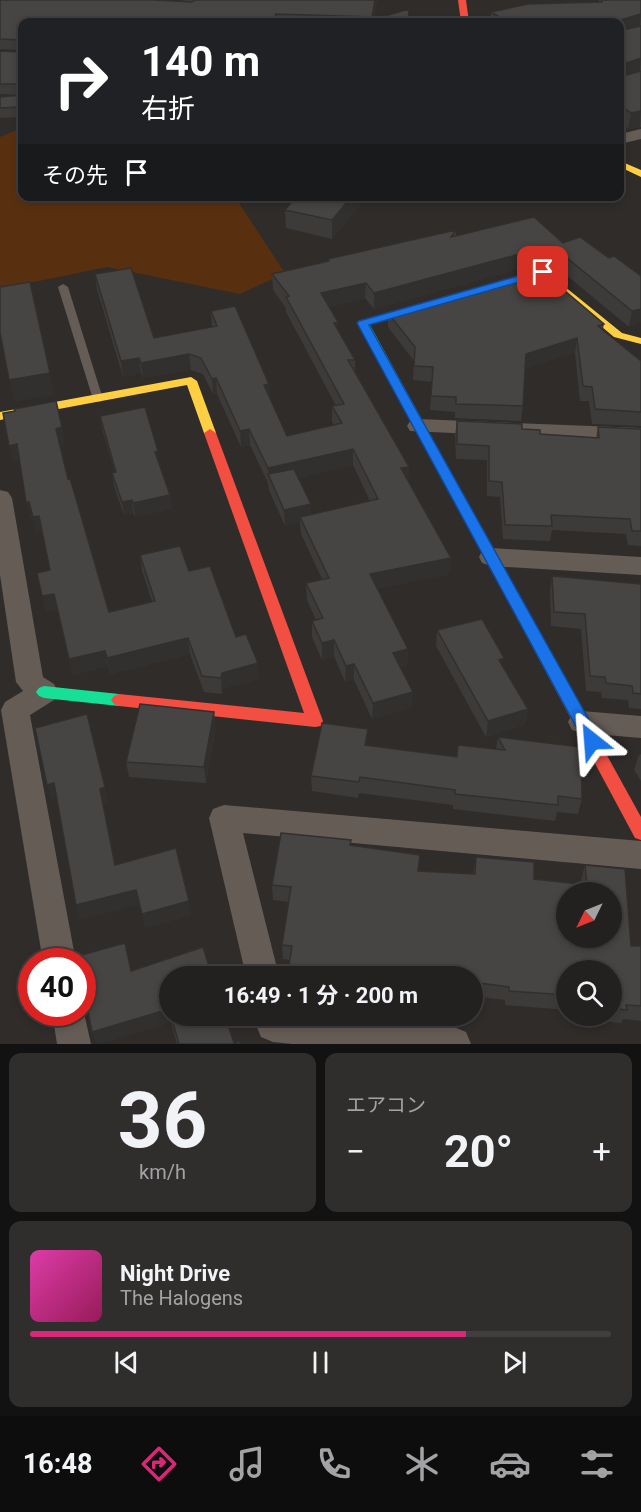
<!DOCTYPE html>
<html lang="ja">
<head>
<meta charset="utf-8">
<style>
	body { margin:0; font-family:Roboto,"Noto Sans JP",sans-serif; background:#2f2e2d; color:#f1f3f6; height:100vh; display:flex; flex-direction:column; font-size:22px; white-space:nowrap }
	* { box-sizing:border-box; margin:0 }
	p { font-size:20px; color:#a3a3a5 }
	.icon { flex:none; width:33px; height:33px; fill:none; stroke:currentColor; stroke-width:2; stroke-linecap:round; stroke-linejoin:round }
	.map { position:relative; height:1044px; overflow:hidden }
	.details { display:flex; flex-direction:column; gap:9px; padding:9px; background:#131212; flex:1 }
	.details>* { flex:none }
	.banner { position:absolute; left:18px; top:18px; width:606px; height:183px; border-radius:12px; box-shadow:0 3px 9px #0003,0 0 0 2px #403e3e; background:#202124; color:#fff; overflow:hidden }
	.needle { width:39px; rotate:227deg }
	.fabs { position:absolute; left:556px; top:882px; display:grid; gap:12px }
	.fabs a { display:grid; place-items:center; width:66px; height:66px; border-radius:50%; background:#232120; box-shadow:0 3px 9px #0003,0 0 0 2px #403e3e; font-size:30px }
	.speed { position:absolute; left:18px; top:948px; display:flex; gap:12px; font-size:30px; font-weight:700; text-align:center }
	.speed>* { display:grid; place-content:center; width:78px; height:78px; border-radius:50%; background:#232120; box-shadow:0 3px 9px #0003,0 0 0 2px #403e3e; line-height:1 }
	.speed .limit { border:9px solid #d22; background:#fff; color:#111 }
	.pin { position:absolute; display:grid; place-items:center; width:51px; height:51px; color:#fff; margin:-26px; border-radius:12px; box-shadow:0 3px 9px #0006 }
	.me { position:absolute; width:66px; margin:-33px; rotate:332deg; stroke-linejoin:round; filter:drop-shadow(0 0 4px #0008) }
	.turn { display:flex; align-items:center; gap:21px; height:126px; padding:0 24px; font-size:27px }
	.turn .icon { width:78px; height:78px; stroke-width:2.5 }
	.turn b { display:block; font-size:42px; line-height:51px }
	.then { display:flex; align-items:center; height:57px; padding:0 24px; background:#0003; gap:12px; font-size:22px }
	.big { font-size:45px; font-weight:700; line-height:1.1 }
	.details .widget { flex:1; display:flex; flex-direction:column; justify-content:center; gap:9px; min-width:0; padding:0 21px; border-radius:12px; background:#2f2e2d }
	.details .dial { align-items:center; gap:0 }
	.dial b { font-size:78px; line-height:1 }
	.song { display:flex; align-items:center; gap:18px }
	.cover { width:72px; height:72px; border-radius:9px; background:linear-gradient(135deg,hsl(320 70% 55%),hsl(330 70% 35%)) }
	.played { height:6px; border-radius:3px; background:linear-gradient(90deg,#db2777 75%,#403e3e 75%) }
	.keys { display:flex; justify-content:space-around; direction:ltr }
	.heat { display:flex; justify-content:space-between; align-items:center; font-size:33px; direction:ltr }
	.details .tiles { flex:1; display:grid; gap:9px; grid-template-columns:1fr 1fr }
	.widget:last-child { grid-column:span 2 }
	.trip { position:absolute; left:159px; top:966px; width:324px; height:60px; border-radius:30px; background:#232120; box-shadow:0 3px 9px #0003,0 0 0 2px #403e3e; font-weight:700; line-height:60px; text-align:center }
	.menu { display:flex; height:96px; justify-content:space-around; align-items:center; background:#0e0d0d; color:#a3a3a5 }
	.menu .icon { width:42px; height:42px }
	.menu .active { color:#db2777 }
	.menu b { font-size:27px; color:#f1f3f6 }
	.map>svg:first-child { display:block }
	.green { fill:#58300f }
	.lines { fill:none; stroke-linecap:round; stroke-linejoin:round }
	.lane { fill:#655c56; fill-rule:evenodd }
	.street { fill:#655c56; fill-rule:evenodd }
	.fast { fill:#16e098; fill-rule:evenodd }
	.slow { fill:#ffcf43; fill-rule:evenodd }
	.jam { fill:#f24e42; fill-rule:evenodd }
	.wall { fill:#3d3b3a; fill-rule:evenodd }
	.shaded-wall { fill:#32302f }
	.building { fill:#474543; stroke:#32302f; stroke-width:1.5; fill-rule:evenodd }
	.route { fill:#1a73e8; stroke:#114b97; stroke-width:1.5 }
</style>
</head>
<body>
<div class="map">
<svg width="641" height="1044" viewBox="0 0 641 1044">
	<rect width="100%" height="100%" fill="#2f2c2a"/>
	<!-- green -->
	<path class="green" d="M22 128V196L235 197 285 273 240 294 107 267 5 288 0 300V137Z"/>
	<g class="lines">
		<!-- lane -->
		<path class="lane" d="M63 284 68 287 103 399 102 401 98 402 93 399 58 287Z"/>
		<!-- street -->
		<path class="street" d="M641 129V139L620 144V134Z
			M418 419 641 428V442L410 431 407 426 410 421Z
			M0 490 8 492 12 498 43 677 54 684 58 692 54 700 30 715 76 962H43L1 710 5 702 23 691 16 682 0 575Z
			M491 548 641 557V575L491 566 482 563 479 557 482 551Z
			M582 711 641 716V738L582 733 572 730 568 722 572 714Z
			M224 805 641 841V869L243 833 279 976H246L209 818 213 809Z
			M82 1004 91 1044H57L52 1012H82Z
			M260 1016H346L454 1027 466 1032 471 1044H292L273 1042 261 1037 256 1025Z"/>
		<!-- fast -->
		<path class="fast" d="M432 301 436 302V306L370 325 450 471 444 475 438 471 357 323 359 321Z
			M44 686 119 694 124 696 127 700 124 704 119 706 44 698 39 696 36 692 39 688Z"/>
		<!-- slow -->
		<path class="slow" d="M620 161 641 170V177L620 167Z
			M543 269 622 333 641 338V344L614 337 541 276 499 288 494 285Z
			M191 377 197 381 216 433 214 436H206L204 433 187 385 0 420V412Z"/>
		<!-- jam -->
		<path class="jam" d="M458 0H466L469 22H461Z
			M210 429 216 433 323 721 321 726 315 727 119 706 114 704 111 700 114 696 119 694 304 713 204 433Z
			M444 467 450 471 641 817V840L635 838 438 471Z"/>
	</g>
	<!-- wall -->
	<path class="wall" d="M0 0 192 2 180 0H377L373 20 409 9V22H22V117L0 118V97L22 95 0 94V51L20 52 22 50 0 49Z
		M599 0H641V127L628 129 620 123V22H490L491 12 599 2Z
		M367 196 332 239 286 228 285 210Z
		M456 230V236L563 243 609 258 641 276 629 327 553 264 543 262 374 309 365 298 329 307 338 331 355 360V371L409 467 408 481 451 558 449 574 377 589 408 649 407 666 400 667 413 692 411 708 372 719 354 680 345 682 334 656 322 660 312 637V621L316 620 307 600 306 583 322 579 301 534 300 522 285 526 269 490 268 483 250 445 241 447 217 394H213L203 374 191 370 143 378 141 373 123 377 97 289 95 274 154 338 212 327 211 311 269 384 270 398 287 436 334 425 332 422V406H336L286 312V308L273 290 272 274 328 261V259ZM353 465 370 501 311 515 298 478Z
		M388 313 604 324 603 329 641 361V426L592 424 589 401H580L575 353 525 368 523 406 521 421 455 418V412L430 410 432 382 413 380 414 361 388 327Z
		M100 416 160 464 170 495 172 509 135 517 133 513 124 515 114 486 112 473 115 472 102 429Z
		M457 421 522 429 540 434 596 438 598 427 641 429V546L628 545 626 534 552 530 550 541 503 539 500 497 487 496V460L456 459 455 435Z
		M65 443 60 445 68 479 109 612 152 601 142 571 140 555 189 571 236 637 259 679 223 688 222 694 204 692 190 654 110 674 108 666 73 675 57 609 46 612 50 570 42 531 36 533 33 517 30 518 19 460 13 461 9 446Z
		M552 576 641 584V709L629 708 628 700 602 698 601 692 586 691 581 629 551 626 550 591Z
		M437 630 502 666 528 709 525 724 486 737 436 646Z
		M216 728 206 783 129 777 126 762Z
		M498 737 582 799 578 814 557 812 555 821 453 809V805L359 793 358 798 312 791 311 776 367 746 456 757 458 745 496 749Z
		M641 754V781L634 770 639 755Z
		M350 845 418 871 473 874 476 857 534 879 581 884V880L585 865 631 946H641V1021L623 1019 621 1023 572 1019V1016H612V970H567V1010L505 1005V1000L472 996V976H290V960L283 959 282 945 289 902 273 900 272 885Z
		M131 971 170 976V1016H225L234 1043 240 1044H177L171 1023Z"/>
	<!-- shaded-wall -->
	<path class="shaded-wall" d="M375 0H377L372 22V17Z
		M641 14 640 28 620 34V20Z
		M641 58 640 73 620 79V65Z
		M641 111 640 127 628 129 631 113Z
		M352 196H367L332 239V220Z
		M546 247 543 262 374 309V293Z
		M366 283 365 298 321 309V293Z
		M641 309V323L629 327 632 311Z
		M338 322V338L334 323Z
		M577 338 575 353 524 369 526 354Z
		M189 354 191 370 143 378 141 363Z
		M139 358 141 373 123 377 121 361Z
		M50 373 55 395 14 402 9 380Z
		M216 378 217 394H213L212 379Z
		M269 384 270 400 264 385Z
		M62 427 65 443 59 445 56 429Z
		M249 429 250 445 241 447 240 431Z
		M17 444 20 460 13 461 9 446Z
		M353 449V465L272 484 269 476 268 468Z
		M158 451 160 464 155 452Z
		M409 467 408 483 401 468Z
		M170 495 172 509 135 517 133 503Z
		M132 500 133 513 124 515 122 502Z
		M26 502H29L39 516 42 531 36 533 33 517 30 518Z
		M311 504V520L300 517V522L285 526 284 510Z
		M451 558 449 574 369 591 370 574Z
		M54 594 57 609 46 612 42 596Z
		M188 638 190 654 110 674 107 658Z
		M334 640V656L322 660V643Z
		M408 649 407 666 392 670 393 653Z
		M105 651 108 666 73 675 69 659Z
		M504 658 501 674 499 660Z
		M258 663 259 679 223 688 222 694 221 678 222 673Z
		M354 664V680L345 682 346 666Z
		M413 692 411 708 372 719 373 703Z
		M528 709 525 724 486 737 488 721Z
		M214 712 216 728 206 783 204 767Z
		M54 783 58 798 51 801 47 785Z
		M105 787 109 803 104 804 100 789Z
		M136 890 139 905 80 920 76 905Z
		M189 901 191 916 145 928 142 914Z
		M169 1009 171 1023 101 1044H96L92 1032Z"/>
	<!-- building -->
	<path class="building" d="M0 0H153L192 2 195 0H375L372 17 276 14 273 22H22V50V40L0 39Z
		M602 0H641V14L620 20V28L623 30 641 26V58L620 65V73L623 76 641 71V111L631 113 620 105V22H507L491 12 528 4 602 2Z
		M409 9 408 22H365Z
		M22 50V107L0 108V97L22 95V84H0V51L20 52Z
		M297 196H352L332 220 285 210Z
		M534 217 563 243 580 237 609 258 614 256 641 276V309L632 311 556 249 546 247 374 293 366 283 321 293 338 322 334 323 355 360H348L409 467 401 468 451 558 370 574 408 649 393 653 413 692 373 703 354 664 346 666 334 640 322 643 312 621 323 618 306 583 329 578 300 517 378 499 353 449 268 468 249 429 240 431 216 378 212 379 201 358 189 354 141 363 139 358 121 361 95 274 131 268 154 338 217 326 211 311 235 306 269 384 264 385 287 436 342 423 332 406 344 404 286 297 289 296 272 274 329 261 328 259 456 230 451 237Z
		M539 269 604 324 598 326 641 361V412L595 409 592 387 583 386 577 338 526 354 523 406 456 404V397L431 396 433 367 414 366 415 347 388 313Z
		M30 282 50 373 9 380 0 332V287Z
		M56 401 62 427 56 429 68 479 70 478 109 612 155 601 140 555 180 546 189 571 210 566 236 637 246 634 258 663 222 673 221 678 202 676 188 638 107 658 105 651 69 659 54 594 42 596 37 573 50 570 39 516 33 517 29 502H26L17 444 9 446 3 413 15 411 14 409Z
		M145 407 158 451 155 452 170 495 133 503 132 500 122 502 112 473 116 472 100 416Z
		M457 421 522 424V429L540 430V434L599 438 598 427 641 429V531H632L630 519 551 515 552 526 505 525 502 482 489 481V446L457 444Z
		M294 469 311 504 284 510 268 474Z
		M552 576 641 584V694L633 693 632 686 606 683 605 677 590 676 585 614 554 612Z
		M482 619 504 658 499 660 528 709 488 721 437 630Z
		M140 704 214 712 204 767 126 762Z
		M87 714 105 787 100 789 115 865 176 848 189 901 142 914 136 890 76 905 54 783 47 785 35 728Z
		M322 723 368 729 365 745 457 757 458 745 505 750 498 737 581 747 582 799 558 796V805L455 794V790L360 777 359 782 311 776Z
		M281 833 351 840 350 845 420 855 418 871 475 874 476 857 534 862V879L587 885 585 865 625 869 631 946H641V1006L626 1005 627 1010 612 1008V970H567V995L509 991V987L472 982V976H431L399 972V976H304L306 967 289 966 292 946 282 945 291 887 272 885ZM567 892H612V938H567Z
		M125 943 131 971 203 947 212 976H170V1012L169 1009 92 1032 82 981V962H79L78 956Z
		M171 1016H225L234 1043 240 1041V1044H179Z"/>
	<!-- route -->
	<path class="route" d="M543 269 547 270V274L369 325 598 736 600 741 598 745 592 747 586 745 357 323 359 321Z"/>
</svg>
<div class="fabs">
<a><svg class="needle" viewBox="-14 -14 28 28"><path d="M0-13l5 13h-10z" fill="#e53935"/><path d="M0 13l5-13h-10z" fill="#a3a3a5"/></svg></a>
<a><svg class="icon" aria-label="search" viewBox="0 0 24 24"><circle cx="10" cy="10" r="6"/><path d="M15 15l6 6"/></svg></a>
</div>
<div class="speed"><div class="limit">40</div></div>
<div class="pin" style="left:543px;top:272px;background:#d93025"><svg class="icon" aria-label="arrive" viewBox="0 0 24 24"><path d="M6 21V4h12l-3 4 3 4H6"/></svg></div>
<svg class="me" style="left:592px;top:741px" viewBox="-20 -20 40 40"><path d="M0-17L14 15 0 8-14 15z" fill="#1a73e8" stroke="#fff" stroke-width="4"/></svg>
<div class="trip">16:49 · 1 分 · 200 m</div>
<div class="banner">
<div class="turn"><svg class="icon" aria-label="right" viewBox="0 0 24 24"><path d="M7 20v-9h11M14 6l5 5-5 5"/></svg><div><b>140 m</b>右折</div></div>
<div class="then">その先<svg class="icon" aria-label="arrive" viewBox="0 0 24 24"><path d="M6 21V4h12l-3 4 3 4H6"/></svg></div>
</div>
</div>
<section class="details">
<div class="tiles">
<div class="widget dial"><b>36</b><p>km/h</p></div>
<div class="widget"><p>エアコン</p>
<div class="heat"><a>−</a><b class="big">20°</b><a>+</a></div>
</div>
<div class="widget">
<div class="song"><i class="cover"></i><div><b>Night Drive</b><p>The Halogens</p></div></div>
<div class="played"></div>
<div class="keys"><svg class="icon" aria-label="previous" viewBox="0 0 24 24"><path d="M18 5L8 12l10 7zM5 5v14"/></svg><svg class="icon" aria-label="pause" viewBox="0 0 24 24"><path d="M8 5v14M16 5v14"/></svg><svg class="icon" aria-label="next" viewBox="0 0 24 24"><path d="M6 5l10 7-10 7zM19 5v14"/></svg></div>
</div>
</div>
</section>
<nav class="menu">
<b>16:48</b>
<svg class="icon active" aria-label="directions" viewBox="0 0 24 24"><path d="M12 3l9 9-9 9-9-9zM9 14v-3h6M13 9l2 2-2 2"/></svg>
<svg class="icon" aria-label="music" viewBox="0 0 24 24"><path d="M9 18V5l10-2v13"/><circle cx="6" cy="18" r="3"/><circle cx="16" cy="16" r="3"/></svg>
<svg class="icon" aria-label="phone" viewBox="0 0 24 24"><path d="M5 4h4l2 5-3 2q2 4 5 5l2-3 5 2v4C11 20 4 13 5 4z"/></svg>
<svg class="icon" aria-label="climate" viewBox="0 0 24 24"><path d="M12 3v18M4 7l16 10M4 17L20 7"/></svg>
<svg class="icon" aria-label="car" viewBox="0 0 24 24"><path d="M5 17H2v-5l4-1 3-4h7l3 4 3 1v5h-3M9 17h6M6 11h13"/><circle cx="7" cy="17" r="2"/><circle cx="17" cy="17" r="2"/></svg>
<svg class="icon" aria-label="filters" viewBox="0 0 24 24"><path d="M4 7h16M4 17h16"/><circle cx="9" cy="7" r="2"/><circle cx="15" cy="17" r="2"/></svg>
</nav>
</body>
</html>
